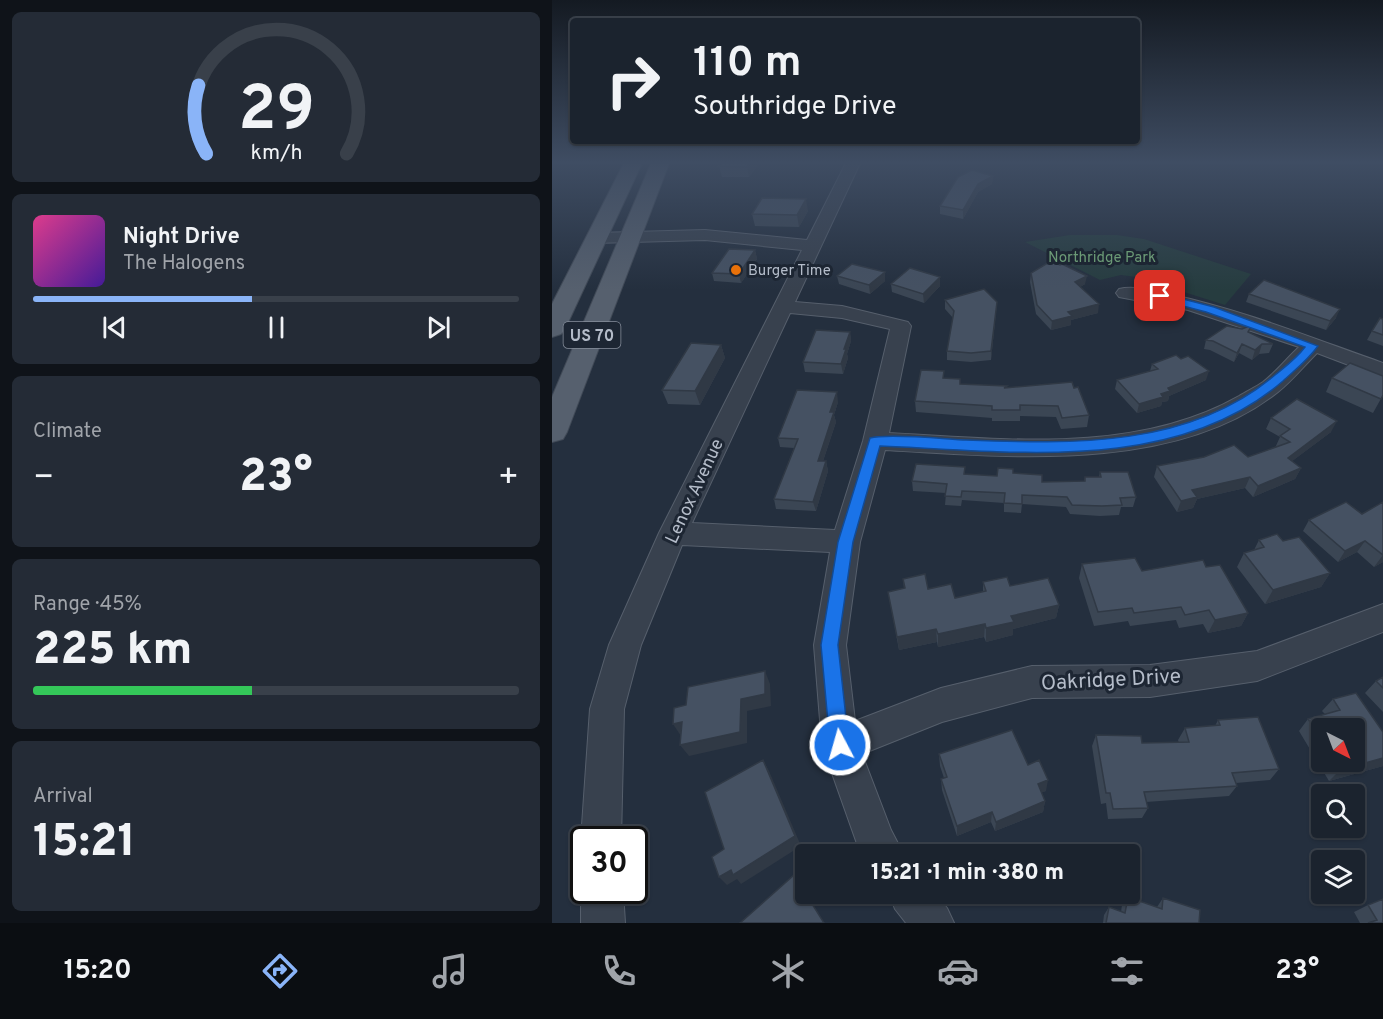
<!DOCTYPE html>
<html lang="en">
<head>
<meta charset="utf-8">
<style>
	body { margin:0; font-family:Overpass,sans-serif; background:#242b36; color:#f1f3f6; height:100vh; display:flex; flex-direction:column; font-size:22px; white-space:nowrap }
	* { box-sizing:border-box; margin:0 }
	p { font-size:20px; color:#a0a4aa }
	.icon { flex:none; width:33px; height:33px; fill:none; stroke:currentColor; stroke-width:2; stroke-linecap:round; stroke-linejoin:round }
	.map { position:relative; flex:1; overflow:hidden }
	.details { display:flex; flex-direction:column; gap:12px; padding:12px; background:#0f1319; width:552px }
	.details>* { flex:none }
	.banner { position:absolute; left:18px; top:18px; width:570px; height:126px; border-radius:6px; box-shadow:0 2px 4px #0004,0 0 0 2px #39404a; background:#1b232e; color:#f1f3f6; overflow:hidden }
	.needle { width:39px; rotate:138deg }
	.fabs { position:absolute; left:759px; top:718px; display:grid; gap:12px }
	.fabs a { display:grid; place-items:center; width:54px; height:54px; border-radius:6px; background:#1b232e; box-shadow:0 2px 4px #0004,0 0 0 2px #39404a; font-size:30px }
	.speed { position:absolute; left:18px; top:826px; display:flex; gap:12px; font-size:30px; font-weight:700; text-align:center }
	.speed>* { display:grid; place-content:center; width:78px; height:78px; border-radius:50%; background:#1b232e; box-shadow:0 2px 4px #0004,0 0 0 2px #39404a; line-height:1 }
	.speed .limit { border:3px solid #111; border-radius:9px; background:#fff; color:#111 }
	.pin { position:absolute; display:grid; place-items:center; width:51px; height:51px; color:#fff; margin:-26px; border-radius:12px; box-shadow:0 3px 9px #0006 }
	.me { position:absolute; width:66px; margin:-33px; rotate:354deg; stroke-linejoin:round; filter:drop-shadow(0 0 4px #0008) }
	.turn { display:flex; align-items:center; gap:21px; height:126px; padding:0 24px; font-size:27px }
	.turn .icon { width:78px; height:78px; stroke-width:2.5 }
	.turn b { display:block; font-size:42px; line-height:51px }
	.big { font-size:45px; font-weight:800; line-height:1.1 }
	.details .card { flex:1; display:flex; flex-direction:column; justify-content:center; gap:9px; min-width:0; padding:0 21px; border-radius:9px; background:#242b36 }
	.details .dial { align-items:center; gap:0 }
	.dial svg { height:156px; overflow:visible; fill:none; stroke:#39404a; stroke-width:7; stroke-linecap:round; text-anchor:middle }
	.dial text { fill:#f1f3f6; stroke:none }
	.song { display:flex; align-items:center; gap:18px }
	.cover { width:72px; height:72px; border-radius:9px; background:linear-gradient(135deg,hsl(330 70% 55%),hsl(260 70% 35%)) }
	.played { height:6px; border-radius:3px; background:linear-gradient(90deg,#8ab4f8 45%,#39404a 45%) }
	.keys { display:flex; justify-content:space-around; direction:ltr }
	.heat { display:flex; justify-content:space-between; align-items:center; font-size:33px; direction:ltr }
	.charge { height:9px; border-radius:4px; background:linear-gradient(90deg,#34c759 45%,#39404a 0) }
	.trip { position:absolute; left:243px; top:844px; width:345px; height:60px; border-radius:6px; background:#1b232e; box-shadow:0 2px 4px #0004,0 0 0 2px #39404a; font-weight:800; line-height:60px; text-align:center }
	.menu { display:flex; height:96px; justify-content:space-around; align-items:center; background:#0b0e12; color:#a0a4aa }
	.menu .icon { width:42px; height:42px }
	.menu .selected { color:#8ab4f8 }
	.menu b { font-size:27px; color:#f1f3f6 }
	main { display:flex; flex:1; min-height:0 }
	.map>svg:first-child { display:block }
	.green { fill:#263c3f }
	.lines { fill:none; stroke-linecap:round; stroke-linejoin:round }
	.minor-casing { stroke:#565f6c; stroke-width:2 }
	.major-casing { stroke:#414a57; stroke-width:2 }
	.minor { fill:#38414e; fill-rule:evenodd }
	.major { fill:#56606e; fill-rule:evenodd }
	.wall { fill:#3b4654; fill-rule:evenodd }
	.shaded-wall { fill:#303945 }
	.building { fill:#455162; stroke:#303945; stroke-width:1.5 }
	.route { fill:#1a73e8; stroke:#114b97; stroke-width:1.5 }
	.food-dot { fill:#e8710a; stroke:#1d2633; stroke-width:2 }
	.labels { text-anchor:middle; stroke-width:6; stroke-linejoin:round; paint-order:stroke }
	.far-park-label { font-size:15px; fill:#6b9a76; stroke:#1d2633 }
	.far-poi-label { font-size:15px; fill:#b4bcc9; stroke:#1d2633; text-anchor:start }
	.shield { fill:#1d2633; stroke:#878f9c; stroke-width:1.5 }
	.shield-label { font-size:16px; font-weight:bold; fill:#b4bcc9 }
	.street-label { font-size:18px; fill:#b4bcc9; stroke:#1d2633 }
	.near-street-label { font-size:21px; fill:#b4bcc9; stroke:#1d2633 }
</style>
</head>
<body>
<main>
<section class="details">
<div class="card dial"><svg viewBox="0 0 100 80">
<path d="M14 69A42 42 0 1 1 86 69"/>
<path d="M14 69A42 42 0 0 1 10 34" stroke="#8ab4f8"/>
<text x="50" y="56" font-size="32" font-weight="700">29</text>
<text x="50" y="72" font-size="11">km/h</text>
</svg></div>
<div class="card">
<div class="song"><i class="cover"></i><div><b>Night Drive</b><p>The Halogens</p></div></div>
<div class="played"></div>
<div class="keys"><svg class="icon" aria-label="previous" viewBox="0 0 24 24"><path d="M18 5L8 12l10 7zM5 5v14"/></svg><svg class="icon" aria-label="pause" viewBox="0 0 24 24"><path d="M8 5v14M16 5v14"/></svg><svg class="icon" aria-label="next" viewBox="0 0 24 24"><path d="M6 5l10 7-10 7zM19 5v14"/></svg></div>
</div>
<div class="card"><p>Climate</p>
<div class="heat"><a>−</a><b class="big">23°</b><a>+</a></div>
</div>
<div class="card"><p>Range · 45%</p><b class="big">225 km</b><div class="charge"></div></div>
<div class="card"><p>Arrival</p><b class="big">15:21</b></div>
</section>
<div class="map">
<svg width="831" height="923" viewBox="0 0 831 923">
	<rect width="100%" height="100%" fill="#242f3e"/>
	<!-- green -->
	<path class="green" d="M518 235H565L592 239 699 274 673 305 584 277 569 275 548 280 473 242Z"/>
	<g class="lines">
		<defs>
			<path id="minor" d="M295 161H309L243 302 290 306 356 322 359 326 337 433C452 439 583 455 687 396 695 391 704 387 711 382 724 372 735 358 747 347L636 310 567 297 564 293 567 289C582 285 602 291 617 294 691 310 760 338 831 363V378L765 353C752 366 740 381 726 392 623 474 456 457 333 450L308 542 294 645 303 721 389 688 480 666 598 665 705 651 831 604V632L705 681 598 697 480 698 390 722 310 754 339 830 352 855H309L270 745 262 645 278 552 130 545 89 645 72 709 69 840H32V846L29 840 38 709 57 645 107 533 250 250 153 240 43 243 37 242 35 238 37 234 43 233 153 230 255 240ZM238 313 290 318 338 329 311 441 283 530 140 523Z
				M32 885V891H71L73 923H29V891Z
				M337 894H384L395 908 402 923H354L343 909Z"/>
			<path id="major" d="M73 161H91L13 329 9 334 0 337V304Z
				M100 161H118L15 432 11 439 0 442V397Z"/>
		</defs>
		<!-- minor casing -->
		<use href="#minor" class="minor-casing"/>
		<!-- major casing -->
		<use href="#major" class="major-casing"/>
		<!-- minor -->
		<use href="#minor" class="minor"/>
		<!-- major -->
		<use href="#major" class="major"/>
	</g>
	<!-- wall -->
	<path class="wall" d="M172 161H209L197 177H170L167 166Z
		M441 176 440 184 426 192 411 219 388 214V206Z
		M256 211 247 227 203 226 200 214Z
		M203 250 205 259 189 283 162 281 160 273Z
		M333 272V281L318 294 287 284 285 276Z
		M479 273 533 284 528 287 546 313 519 320V325L499 330 484 314 478 282Z
		M388 277V286L372 303 340 292 339 284Z
		M697 294 784 318 774 330 694 302Z
		M393 300 445 302 439 360 419 362 395 360V351L401 318 393 309Z
		M831 319V346L815 340 820 331Z
		M298 332 299 341 295 354 296 358 291 374 253 372 251 362Z
		M697 333 721 344 717 353 707 354 700 360 687 353 682 362 658 350 652 349 654 340Z
		M169 345 173 358 148 405 116 404 110 390Z
		M600 364 654 380 617 396 616 401 610 402 609 406 585 413 563 389 565 380 598 371Z
		M392 378 408 379V384L455 386V388H522L537 415 535 427 509 429 504 417 468 416V421H440V418L364 412 363 401Z
		M780 378 831 395 821 413 774 392Z
		M286 402 282 415 284 422 271 461H274L276 471 264 511 224 509 222 499 242 448 228 447 226 438Z
		M719 418 779 432 740 461 749 468 743 479 701 497 693 488 645 499 641 508 625 512 602 477 605 466 652 457H696L723 448 728 437 714 429Z
		M413 467V474L445 476 461 473 490 482 532 481 533 477H547L548 472 584 497 581 507H569L567 515 548 516 518 514 514 507 470 504 469 513 452 512V503L410 500 409 506 393 505 394 493 361 491 360 481Z
		M831 502V562L822 567 805 552 786 562 751 531 757 520 810 514Z
		M707 540 731 541 778 573 769 587 713 604 685 567 692 553 702 550Z
		M530 564 590 571 654 567 696 613 689 626 656 633 651 624 627 628 624 620 578 626 576 621 542 626 527 578Z
		M351 579 403 598 431 592V582L458 586 507 605 504 618 461 629V635L434 642 432 637 386 647 385 642 347 650 336 592 352 589Z
		M831 677V712L813 693 824 681Z
		M781 699 831 732V766L777 781 747 731 756 719 773 714 770 711ZM770 729 802 762H770Z
		M666 720 727 769 718 780 684 783 685 786 677 796 594 802 596 808 590 818 556 819 554 803 549 804 540 746 544 735 590 743H627L626 740 633 728 663 726Z
		M387 754 476 765 494 791 489 792 493 801 491 812 443 831 439 822 405 836 390 790 389 779 392 778 388 766Z
		M447 894H478L477 897 450 906Z
		M576 897 605 907 611 898 647 923H551L552 915 557 907 569 912 570 905Z
		M816 905 831 923H808L802 912Z"/>
	<!-- shaded-wall -->
	<path class="shaded-wall" d="M199 161H209L197 177 195 167Z
		M441 176 440 184 426 192 411 219V210L426 184Z
		M254 199 256 211 247 227 245 215Z
		M203 250 205 259 189 283 187 274Z
		M333 272V281L318 294 317 285Z
		M535 276 533 284 522 291 523 282Z
		M388 277V286L372 303 371 294Z
		M445 302 444 311 439 360V351Z
		M547 304 546 313 519 320V325L499 330 500 321 516 312Z
		M788 309 784 318 774 330 778 321Z
		M298 332 299 341 295 354 296 358 291 374 289 364 292 349Z
		M690 344 687 353 682 362 685 353Z
		M710 344 707 354 700 360 703 350Z
		M169 345 173 358 148 405 143 391Z
		M657 371 654 380 617 396 616 401 610 402 609 406 585 413 587 404 609 394 616 388Z
		M285 392 286 402 282 415 284 422 268 470 266 461 278 412Z
		M785 421 779 432 731 468 736 458Z
		M274 461 276 471 264 511 261 502Z
		M749 468 743 479 701 497 706 486Z
		M698 477 693 488 645 499 641 508 625 512 629 501 640 490Z
		M813 541 805 552 786 562 793 551Z
		M831 555V562L822 567Z
		M778 573 769 587 713 604 721 590Z
		M507 605 504 618 461 629V635L434 642V628L459 616Z
		M696 613 689 626 656 633 663 620Z
		M433 624 432 637 386 647V634Z
		M384 629 385 642 347 650 345 637Z
		M213 671 218 684 219 706 195 711V743L137 756 128 745 189 699Z
		M130 722 129 736 121 724Z
		M831 758V766L777 781 788 770Z
		M211 760 217 771 249 846 189 884 185 879 175 885 167 877Z
		M496 780 494 791 483 795 486 784Z
		M493 801 491 812 443 831 444 822Z
		M440 812 439 822 405 836V826Z
		M471 894H478L477 897 450 906 451 900Z"/>
	<!-- building -->
	<path class="building" d="M172 161H199L195 167 167 166Z
		M420 170 441 176 426 184 411 210 388 206 406 177Z
		M210 198 254 199 245 215 200 214Z
		M177 249 203 250 187 274 160 273Z
		M499 261 508 265 510 264 535 276 523 282 547 304 516 312 520 316 500 321 485 305 479 273Z
		M300 264 333 272 317 285 285 276Z
		M358 268 388 277 371 294 339 284Z
		M712 280 788 309 778 321 697 294Z
		M432 289 445 302 439 351 419 353 395 351 402 311 393 300Z
		M828 318 831 319V335L820 331Z
		M700 325 696 332 721 344H710L703 350 690 344 685 353 661 341 654 340 675 326 690 329Z
		M264 330 298 332 292 349H294L289 364 251 362Z
		M139 343 169 345 143 391 110 390Z
		M624 355 629 359 636 356 657 371 616 388 618 391 609 394 611 397 587 404 565 380 606 369 600 364Z
		M798 363 831 376V395L829 399 780 378Z
		M369 370 392 371 391 378 408 379V384L455 386 452 388 520 382 522 388 526 387 537 415 510 418 506 406 468 405V410H440V406L363 401Z
		M245 390 285 392 278 412H282L266 461H274L261 502 222 499 246 439 226 438Z
		M745 399 785 421 736 458 749 468 706 486 698 477 640 490 645 497 629 501 605 466 652 457 682 445 696 457 738 442 728 436 738 429 719 418Z
		M364 464 413 467 412 474 445 476 446 468 461 469V473L490 475V482L533 481V477H549L548 472H576L584 497 568 498 570 505 550 506 520 505 515 497 470 495V504L452 503 453 493 410 491 409 497 393 496 395 484 360 481Z
		M794 502 810 514 831 502V555L813 541 793 551 757 520Z
		M725 534 731 541 747 537 778 573 721 590 692 553 712 547 707 540Z
		M583 558 590 571 651 560 654 567 668 565 696 613 663 620 657 610 633 615 629 607 582 613 580 608 546 612 530 564Z
		M373 574 376 589 399 584 403 598 434 591 431 582 455 577 458 586 496 578 507 605 459 616 462 622 434 628 433 624 386 634 384 629 345 637 336 592 353 588 351 579Z
		M213 671V694L189 699 188 732 128 745 130 722 121 724 122 708 134 705 136 687Z
		M831 677V688L824 681Z
		M804 693 831 732V758L788 770 783 762H802V729H770V740L756 719 788 710 781 699Z
		M706 717 727 769 680 773 685 786 592 792 596 808 561 809 558 793H554L544 735 589 736 590 743 637 742 633 728 668 725 666 720Z
		M460 730 476 765 487 760 496 780 486 784 493 801 444 822 440 812 405 826 389 779 395 777 387 754Z
		M211 760 243 836 181 875 179 870 167 877 160 857 172 849 153 792Z
		M467 851 468 855H455Z
		M242 875 272 923H188Z
		M449 894H471L451 900Z
		M576 897 610 909 611 898 648 910 647 923H554L557 907 573 913Z
		M831 899V923H816L825 920 816 905Z"/>
	<!-- sky -->
	<linearGradient id="sky" x2="0" y2="1"><stop stop-color="#141a22"/><stop offset="0.56" stop-color="#3f4d63"/><stop offset="1" stop-color="#3f4d63" stop-opacity="0"/></linearGradient>
	<rect width="831" height="290" fill="url(#sky)"/>
	<!-- route -->
	<path class="route" d="M608 293 662 307 766 346C756 360 743 370 731 381 622 475 460 451 328 446L301 542 286 645 297 745 295 752 288 755 281 752 278 745 269 645 286 542 318 438C336 433 392 439 414 440 521 444 637 448 723 375 734 366 745 358 753 347L654 312 604 299 603 296Z"/>
	<!-- markers -->
	<circle class="food-dot" cx="184" cy="270" r="6"/>
	<g class="labels">
		<!-- far-park labels -->
		<g class="far-park-label">
			<text x="550" y="262">Northridge Park</text>
		</g>
		<!-- far-poi labels -->
		<g class="far-poi-label">
			<text x="196" y="275">Burger Time</text>
		</g>
		<!-- shield labels -->
		<rect class="shield" x="11.5" y="322" width="57" height="26" rx="4.5"/>
		<g class="shield-label">
			<text x="40" y="341">US 70</text>
		</g>
		<!-- street labels -->
		<g class="street-label">
			<text transform="translate(142 491) rotate(-65)" y="6">Lenox Avenue</text>
		</g>
		<!-- near-street labels -->
		<g class="near-street-label">
			<text transform="translate(559 679) rotate(-3)" y="7">Oakridge Drive</text>
		</g>
	</g>
</svg>
<div class="fabs">
<a><svg class="needle" viewBox="-14 -14 28 28"><path d="M0-13l5 13h-10z" fill="#e53935"/><path d="M0 13l5-13h-10z" fill="#a0a4aa"/></svg></a>
<a><svg class="icon" aria-label="search" viewBox="0 0 24 24"><circle cx="10" cy="10" r="6"/><path d="M15 15l6 6"/></svg></a>
<a><svg class="icon" aria-label="layers" viewBox="0 0 24 24"><path d="M12 4l9 5-9 5-9-5zM3 14l9 5 9-5"/></svg></a>
</div>
<div class="speed"><div class="limit">30</div></div>
<div class="pin" style="left:608px;top:296px;background:#d93025"><svg class="icon" aria-label="arrive" viewBox="0 0 24 24"><path d="M6 21V4h12l-3 4 3 4H6"/></svg></div>
<svg class="me" style="left:288px;top:745px" viewBox="-20 -20 40 40"><circle r="17" fill="#1a73e8" stroke="#fff" stroke-width="3"/><path d="M0-11L8 9 0 5-8 9z" fill="#fff"/></svg>
<div class="trip">15:21 · 1 min · 380 m</div>
<div class="banner">
<div class="turn"><svg class="icon" aria-label="right" viewBox="0 0 24 24"><path d="M7 20v-9h11M14 6l5 5-5 5"/></svg><div><b>110 m</b>Southridge Drive</div></div>
</div>
</div>
</main>
<nav class="menu">
<b>15:20</b>
<svg class="icon selected" aria-label="directions" viewBox="0 0 24 24"><path d="M12 3l9 9-9 9-9-9zM9 14v-3h6M13 9l2 2-2 2"/></svg>
<svg class="icon" aria-label="music" viewBox="0 0 24 24"><path d="M9 18V5l10-2v13"/><circle cx="6" cy="18" r="3"/><circle cx="16" cy="16" r="3"/></svg>
<svg class="icon" aria-label="phone" viewBox="0 0 24 24"><path d="M5 4h4l2 5-3 2q2 4 5 5l2-3 5 2v4C11 20 4 13 5 4z"/></svg>
<svg class="icon" aria-label="climate" viewBox="0 0 24 24"><path d="M12 3v18M4 7l16 10M4 17L20 7"/></svg>
<svg class="icon" aria-label="car" viewBox="0 0 24 24"><path d="M5 17H2v-5l4-1 3-4h7l3 4 3 1v5h-3M9 17h6M6 11h13"/><circle cx="7" cy="17" r="2"/><circle cx="17" cy="17" r="2"/></svg>
<svg class="icon" aria-label="filters" viewBox="0 0 24 24"><path d="M4 7h16M4 17h16"/><circle cx="9" cy="7" r="2"/><circle cx="15" cy="17" r="2"/></svg>
<b>23°</b>
</nav>
</body>
</html>
